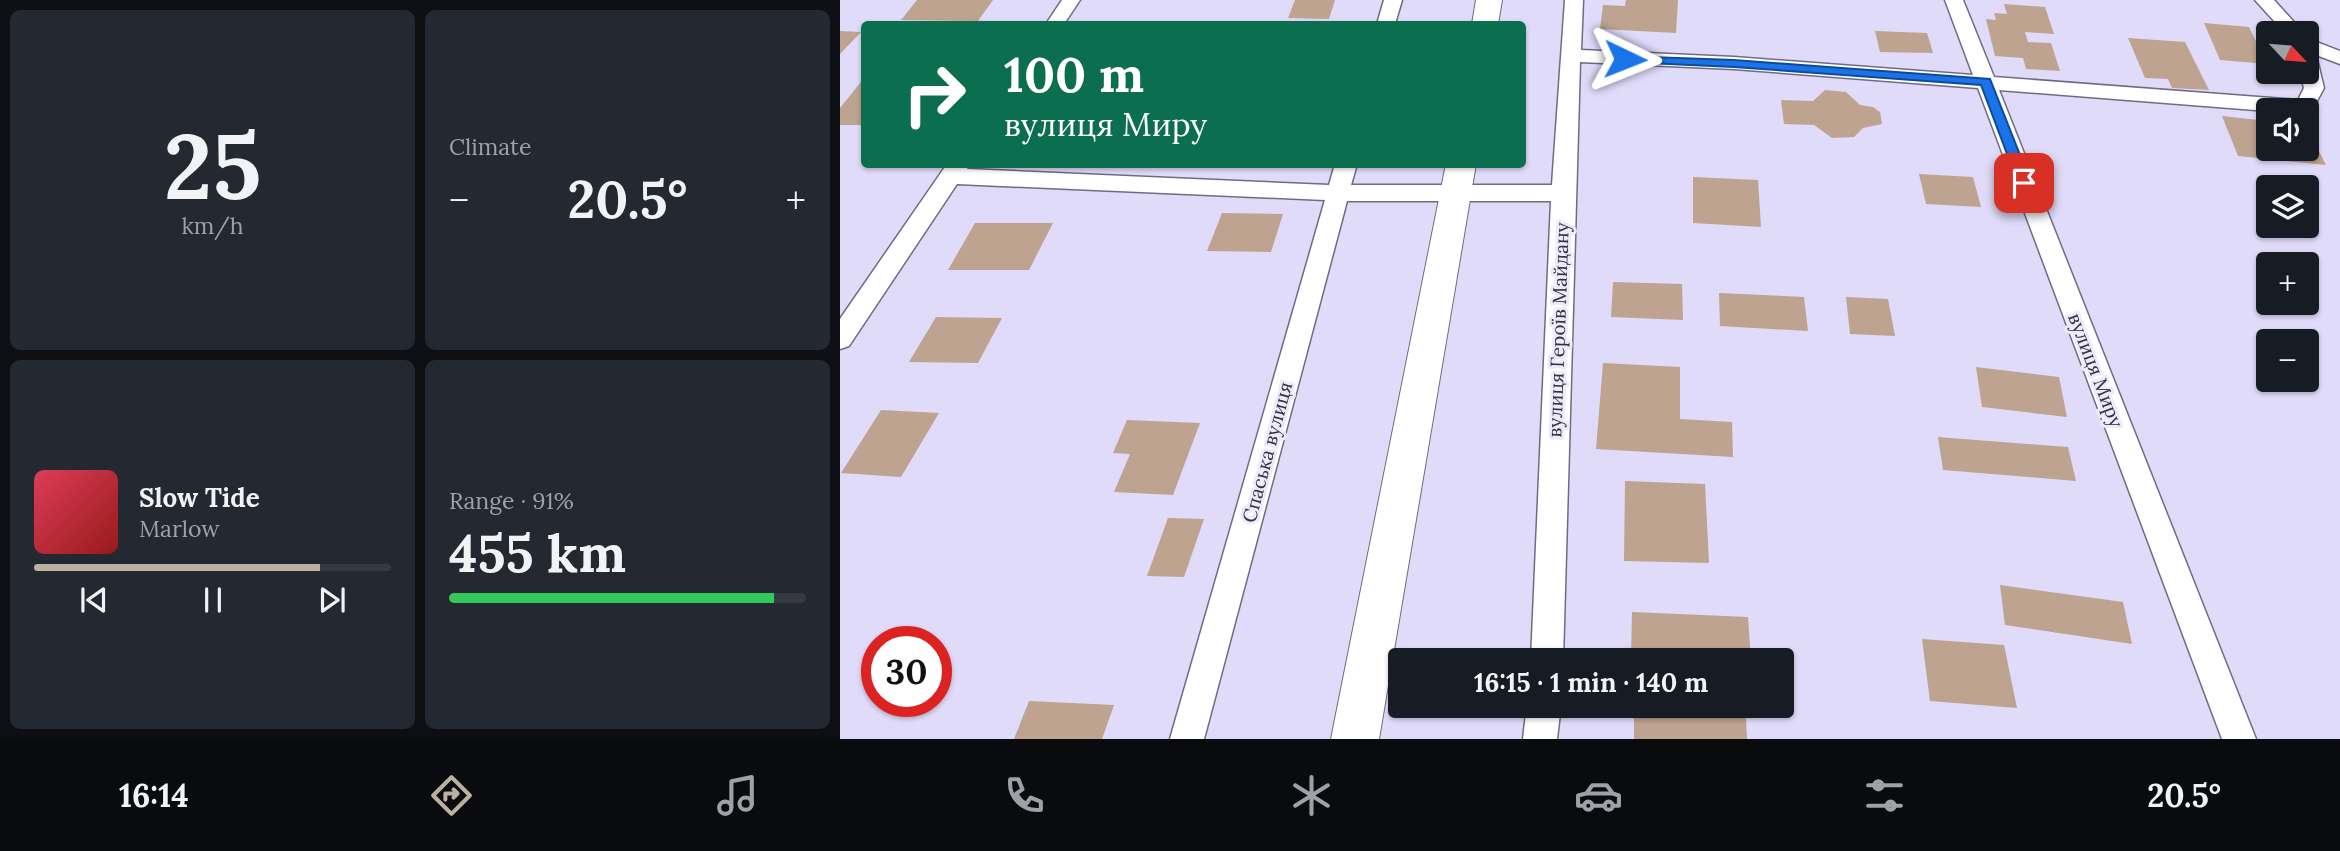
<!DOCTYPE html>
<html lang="en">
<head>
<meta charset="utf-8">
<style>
	body { margin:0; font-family:Lora,serif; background:#242831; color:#f1f3f6; height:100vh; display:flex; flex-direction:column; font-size:26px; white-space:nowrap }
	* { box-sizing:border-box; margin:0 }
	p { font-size:23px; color:#9ea1a6 }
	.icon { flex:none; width:38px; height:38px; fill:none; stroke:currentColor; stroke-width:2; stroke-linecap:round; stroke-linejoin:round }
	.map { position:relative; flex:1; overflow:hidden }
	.sheet { display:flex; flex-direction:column; gap:10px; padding:10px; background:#0d0f14; width:840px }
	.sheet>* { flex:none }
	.hud { position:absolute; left:21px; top:21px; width:665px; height:147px; border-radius:7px; box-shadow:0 2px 5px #0004; background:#0b6e4f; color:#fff; overflow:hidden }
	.needle { width:46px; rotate:116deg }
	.controls { position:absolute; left:1416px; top:21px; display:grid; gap:14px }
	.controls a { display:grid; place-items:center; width:63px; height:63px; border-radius:7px; background:#171b24; box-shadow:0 2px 5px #0004; font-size:35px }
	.speed { position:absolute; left:21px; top:626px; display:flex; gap:14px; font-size:35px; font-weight:700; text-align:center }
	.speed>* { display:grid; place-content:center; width:91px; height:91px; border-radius:50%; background:#171b24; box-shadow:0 2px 5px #0004; line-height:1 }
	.speed .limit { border:10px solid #d22; background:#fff; color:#111 }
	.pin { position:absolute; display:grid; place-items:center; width:60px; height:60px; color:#fff; margin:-30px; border-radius:14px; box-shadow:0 4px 10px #0006 }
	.me { position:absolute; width:77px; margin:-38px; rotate:92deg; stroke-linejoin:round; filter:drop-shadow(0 0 5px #0008) }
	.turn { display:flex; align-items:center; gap:24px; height:147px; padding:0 28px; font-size:32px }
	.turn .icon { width:91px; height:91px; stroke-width:2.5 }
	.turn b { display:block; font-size:49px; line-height:60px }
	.big { font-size:52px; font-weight:800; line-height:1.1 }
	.sheet .tile { flex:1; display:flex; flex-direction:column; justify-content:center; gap:10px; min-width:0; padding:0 24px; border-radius:10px; background:#242831 }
	.sheet .dial { align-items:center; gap:0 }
	.dial b { font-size:91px; line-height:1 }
	.song { display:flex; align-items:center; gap:21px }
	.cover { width:84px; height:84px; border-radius:10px; background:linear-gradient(135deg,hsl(350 70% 55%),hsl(0 70% 35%)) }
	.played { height:7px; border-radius:4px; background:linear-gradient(90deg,#bcb19e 80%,#363941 80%) }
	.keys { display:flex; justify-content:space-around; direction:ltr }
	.heat { display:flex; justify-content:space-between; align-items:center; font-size:38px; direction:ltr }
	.charge { height:10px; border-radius:5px; background:linear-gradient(90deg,#34c759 91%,#363941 0) }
	.sheet .tiles { flex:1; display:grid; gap:10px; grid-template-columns:repeat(2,1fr) }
	.trip { position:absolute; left:548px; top:648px; width:406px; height:70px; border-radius:7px; background:#171b24; box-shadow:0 2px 5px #0004; font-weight:800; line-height:70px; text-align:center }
	.tabs { display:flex; height:112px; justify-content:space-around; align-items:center; background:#090b0e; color:#9ea1a6 }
	.tabs .icon { width:49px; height:49px }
	.tabs .selected { color:#bcb19e }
	.tabs b { font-size:32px; color:#f1f3f6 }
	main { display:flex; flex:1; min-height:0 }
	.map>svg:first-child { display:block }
	.building { fill:#bda390 }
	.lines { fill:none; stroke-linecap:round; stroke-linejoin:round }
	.street-casing { stroke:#706b85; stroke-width:3 }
	.secondary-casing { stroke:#706b85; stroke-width:2 }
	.street { fill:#fff; fill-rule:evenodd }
	.secondary { fill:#fff; fill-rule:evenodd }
	.route { fill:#1a73e8; stroke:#114b97; stroke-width:2 }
	.labels { text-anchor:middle; stroke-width:6; stroke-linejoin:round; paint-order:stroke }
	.street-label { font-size:19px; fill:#33313d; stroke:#edeafc }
</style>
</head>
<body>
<main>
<section class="sheet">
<div class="tiles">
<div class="tile dial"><b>25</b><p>km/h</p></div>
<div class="tile"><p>Climate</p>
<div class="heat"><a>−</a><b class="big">20.5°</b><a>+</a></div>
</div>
<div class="tile">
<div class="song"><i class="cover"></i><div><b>Slow Tide</b><p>Marlow</p></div></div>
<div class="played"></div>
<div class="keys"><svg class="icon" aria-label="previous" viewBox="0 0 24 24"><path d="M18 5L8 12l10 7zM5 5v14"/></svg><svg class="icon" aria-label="pause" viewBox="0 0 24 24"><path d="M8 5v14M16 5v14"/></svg><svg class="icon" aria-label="next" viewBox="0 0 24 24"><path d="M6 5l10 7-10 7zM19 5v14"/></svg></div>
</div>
<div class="tile"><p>Range · 91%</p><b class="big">455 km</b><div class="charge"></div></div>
</div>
</section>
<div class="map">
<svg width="1500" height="739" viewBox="0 0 1500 739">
	<rect width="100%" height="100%" fill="#e0dbf9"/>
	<!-- building -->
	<path class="building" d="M77 0H153L138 21 61 20Z
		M455 0H495L489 19 448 18Z
		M786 0H838L836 33 760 29 763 5 785 6Z
		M1164 4 1205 7 1214 34 1185 32 1188 42 1211 43 1220 71 1186 69 1183 58 1155 56 1146 19 1156 20 1154 13 1167 14Z
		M1364 23 1409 27 1427 64 1380 60Z
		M0 31 21 32 0 54Z
		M1035 31 1087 33 1093 53 1040 52Z
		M1288 38 1345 42 1369 90 1332 88 1328 79 1305 78Z
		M24 78V125H0V108Z
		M985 90 1006 92 1020 105 1033 107 1040 112 1042 124 1023 128 1014 137 992 138 974 125 944 124 941 100 973 101Z
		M1382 116 1428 121V149H1466V125L1486 165 1398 156Z
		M1079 174 1133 177 1141 207 1086 204Z
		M853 177 918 180 921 227 853 223Z
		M382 213 443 214 431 252 367 251Z
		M135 223H213L189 270H108Z
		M773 282 842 284 843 320 771 317Z
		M879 293 964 297 968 331 880 326Z
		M1006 297 1048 299 1055 336 1010 334Z
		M96 317 162 318 138 363 69 362Z
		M763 363 840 367V419L892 422 893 457 756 449Z
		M1136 367 1219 377 1227 417 1142 407Z
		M41 410 99 413 61 477 1 473Z
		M287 420 360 423 333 495 274 492 290 454 273 453Z
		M1098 437 1228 447 1236 481 1103 470Z
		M785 481 865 484 869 563 784 561Z
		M328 518 364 519 344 577 307 576Z
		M1160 585 1283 602 1292 644 1165 625Z
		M792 612 908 617 911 660H791Z
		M1082 639 1164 645 1177 708 1090 701Z
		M189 701 274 705 262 739H174Z
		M794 713 906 718 907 739H794Z"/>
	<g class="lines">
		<defs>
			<path id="street" d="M222 0H240L224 24H206Z
				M544 0H562L555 24H537Z
				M725 0H743L741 50 894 57 1133 75 1105 0H1123L1154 77 1458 100 1464 88 1460 72H1466V38L1500 51V64L1476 55 1484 88 1471 112 1466 113V110L1428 111 1159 90 1416 739H1382L1138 88 894 69 740 62 723 660H691L711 201H507L364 739H330L485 200 117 184 9 346 0 349V319L107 164H130L127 169 489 185 495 164H517L511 185H712Z
				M1415 0H1434L1464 33H1445Z
				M687 705H721L717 739H683Z"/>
			<path id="secondary" d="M636 0H662L658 24H632Z
				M606 164H636L539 739H491Z"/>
		</defs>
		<!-- street casing -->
		<use href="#street" class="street-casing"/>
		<!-- secondary casing -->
		<use href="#secondary" class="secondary-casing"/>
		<!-- street -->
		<use href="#street" class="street"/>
		<!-- secondary -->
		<use href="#secondary" class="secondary"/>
	</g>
	<!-- route -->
	<path class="route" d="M781 56 894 60 1150 79 1191 183 1184 188 1178 183 1141 85 894 67 785 62 781 61Z"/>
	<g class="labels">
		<!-- street labels -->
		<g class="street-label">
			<text transform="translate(718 330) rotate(-88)" y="7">вулиця Героїв Майдану</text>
			<text transform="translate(1256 370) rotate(69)" y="7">вулиця Миру</text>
			<text transform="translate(427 452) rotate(-75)" y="7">Спаська вулиця</text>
		</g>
	</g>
</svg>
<div class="controls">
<a><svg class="needle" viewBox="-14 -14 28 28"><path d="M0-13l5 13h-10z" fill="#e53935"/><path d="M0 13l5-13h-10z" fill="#9ea1a6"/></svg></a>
<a><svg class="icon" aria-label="sound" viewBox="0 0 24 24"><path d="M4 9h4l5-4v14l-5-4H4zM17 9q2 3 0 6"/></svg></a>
<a><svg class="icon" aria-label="layers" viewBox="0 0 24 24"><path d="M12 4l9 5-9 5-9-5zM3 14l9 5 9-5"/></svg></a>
<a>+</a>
<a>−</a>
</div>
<div class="speed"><div class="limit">30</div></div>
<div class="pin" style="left:1184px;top:183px;background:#d93025"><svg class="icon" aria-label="arrive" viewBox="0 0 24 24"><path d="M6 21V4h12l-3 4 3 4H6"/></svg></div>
<svg class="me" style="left:785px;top:59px" viewBox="-20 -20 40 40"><path d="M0-17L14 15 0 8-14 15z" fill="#1a73e8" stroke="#fff" stroke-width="4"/></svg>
<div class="trip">16:15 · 1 min · 140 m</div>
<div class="hud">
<div class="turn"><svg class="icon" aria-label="right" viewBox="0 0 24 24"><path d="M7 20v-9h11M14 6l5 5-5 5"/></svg><div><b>100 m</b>вулиця Миру</div></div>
</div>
</div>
</main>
<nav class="tabs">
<b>16:14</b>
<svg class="icon selected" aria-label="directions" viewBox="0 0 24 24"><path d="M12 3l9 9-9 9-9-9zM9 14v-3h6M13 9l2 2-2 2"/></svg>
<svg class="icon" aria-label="music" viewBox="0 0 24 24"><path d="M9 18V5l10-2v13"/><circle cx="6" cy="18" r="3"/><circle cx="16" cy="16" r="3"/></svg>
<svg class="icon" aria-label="phone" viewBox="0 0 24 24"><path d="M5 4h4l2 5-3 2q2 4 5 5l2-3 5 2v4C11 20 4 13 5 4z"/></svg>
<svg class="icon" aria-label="climate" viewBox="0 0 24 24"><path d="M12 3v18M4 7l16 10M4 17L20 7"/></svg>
<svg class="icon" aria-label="car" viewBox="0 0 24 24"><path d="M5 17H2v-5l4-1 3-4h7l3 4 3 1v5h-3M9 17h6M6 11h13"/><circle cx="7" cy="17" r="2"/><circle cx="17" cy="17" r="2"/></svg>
<svg class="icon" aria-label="filters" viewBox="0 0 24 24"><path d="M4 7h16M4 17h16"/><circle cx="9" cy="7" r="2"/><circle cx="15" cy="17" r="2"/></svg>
<b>20.5°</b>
</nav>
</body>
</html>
